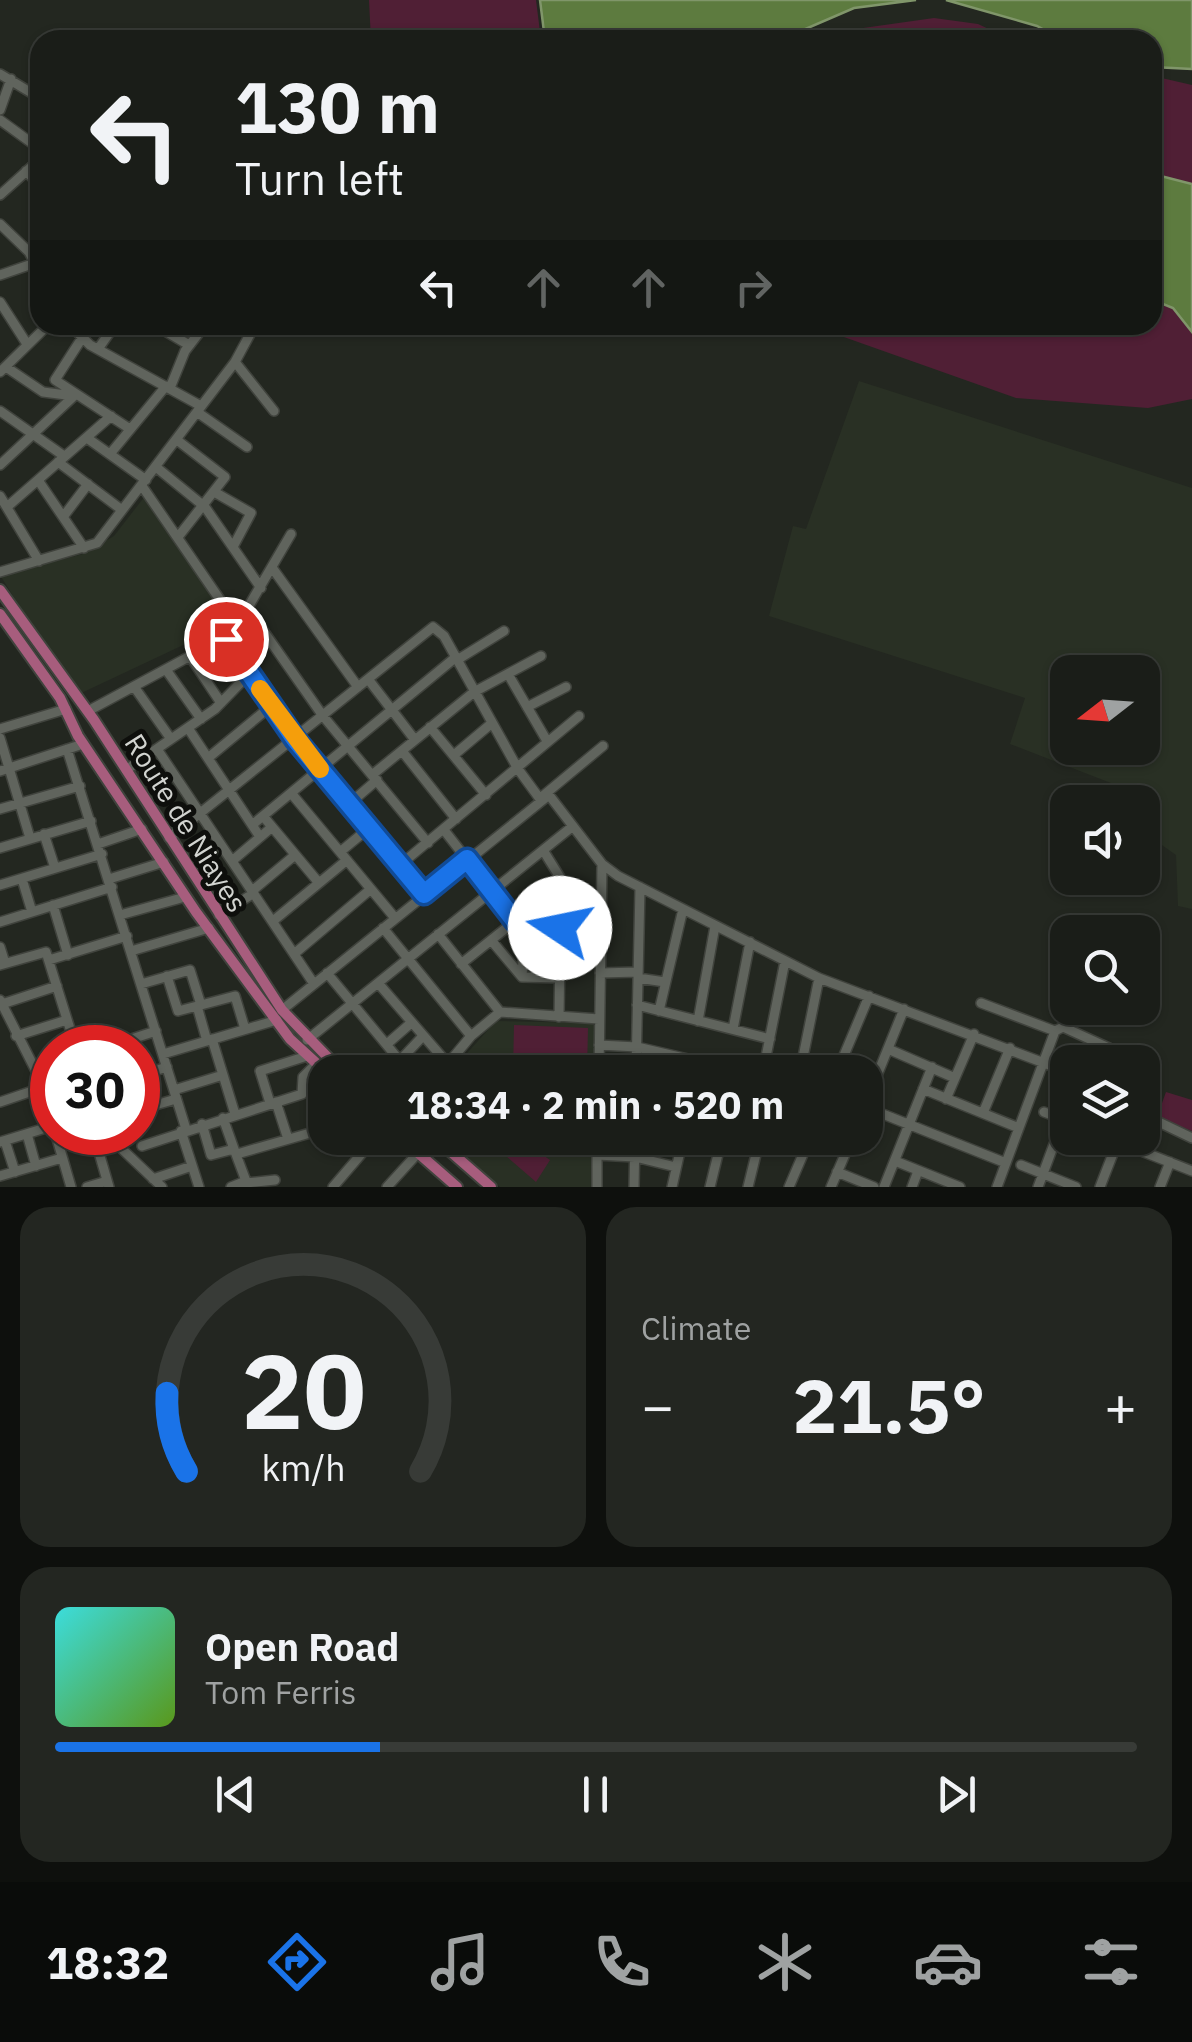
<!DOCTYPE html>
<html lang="en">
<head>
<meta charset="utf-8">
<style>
	body { margin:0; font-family:"IBM Plex Sans",sans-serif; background:#232621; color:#f1f3f6; height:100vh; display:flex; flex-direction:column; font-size:38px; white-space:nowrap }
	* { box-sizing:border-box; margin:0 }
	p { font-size:32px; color:#9fa2a2 }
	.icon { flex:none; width:55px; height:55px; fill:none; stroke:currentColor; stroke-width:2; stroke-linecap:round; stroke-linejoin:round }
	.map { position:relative; height:1187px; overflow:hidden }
	.details { display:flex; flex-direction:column; gap:20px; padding:20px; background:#0e100d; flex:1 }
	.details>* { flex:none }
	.guide { position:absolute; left:30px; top:30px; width:1132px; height:305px; border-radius:30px; box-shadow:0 2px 8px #0004,0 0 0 2px #383b37; background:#1a1d18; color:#f1f3f6; overflow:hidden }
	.needle { width:65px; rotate:253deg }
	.controls { position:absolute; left:1050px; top:655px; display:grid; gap:20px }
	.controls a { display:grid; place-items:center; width:110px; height:110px; border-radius:20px; background:#1a1d18; box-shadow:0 2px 8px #0004,0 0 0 2px #383b37; font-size:50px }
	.speed { position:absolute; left:30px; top:1025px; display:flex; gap:20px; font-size:50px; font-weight:700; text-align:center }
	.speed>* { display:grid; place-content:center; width:130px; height:130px; border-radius:50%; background:#1a1d18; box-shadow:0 2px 8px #0004,0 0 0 2px #383b37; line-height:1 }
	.speed .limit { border:15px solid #d22; background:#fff; color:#111 }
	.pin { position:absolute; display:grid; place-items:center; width:85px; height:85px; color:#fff; margin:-42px; border:5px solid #fff; border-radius:50%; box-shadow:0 2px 10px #0007 }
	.me { position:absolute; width:110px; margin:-55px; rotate:281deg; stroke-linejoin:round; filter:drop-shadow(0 0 8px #0008) }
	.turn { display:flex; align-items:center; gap:35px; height:210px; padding:0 40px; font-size:45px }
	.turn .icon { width:130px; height:130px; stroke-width:2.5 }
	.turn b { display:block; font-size:70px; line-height:85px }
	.lanes { display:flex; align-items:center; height:95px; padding:0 40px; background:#0003; justify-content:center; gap:50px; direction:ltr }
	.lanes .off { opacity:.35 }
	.big { font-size:75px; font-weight:700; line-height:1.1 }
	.details .tile { flex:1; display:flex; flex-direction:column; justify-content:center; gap:15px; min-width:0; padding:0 35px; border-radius:30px; background:#232621 }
	.details .dial { align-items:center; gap:0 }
	.dial svg { height:260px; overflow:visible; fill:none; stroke:#383b37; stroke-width:7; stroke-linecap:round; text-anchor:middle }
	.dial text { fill:#f1f3f6; stroke:none }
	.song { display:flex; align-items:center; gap:30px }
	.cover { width:120px; height:120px; border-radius:15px; background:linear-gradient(135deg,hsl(180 70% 55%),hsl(90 70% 35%)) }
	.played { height:10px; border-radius:5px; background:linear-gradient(90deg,#1a73e8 30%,#383b37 30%) }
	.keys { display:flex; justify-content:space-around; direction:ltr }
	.heat { display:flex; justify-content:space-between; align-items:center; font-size:55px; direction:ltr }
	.details .tiles { flex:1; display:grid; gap:20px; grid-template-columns:1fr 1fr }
	.tile:last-child { grid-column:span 2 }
	.trip { position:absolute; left:308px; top:1055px; width:575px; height:100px; border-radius:30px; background:#1a1d18; box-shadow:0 2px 8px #0004,0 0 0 2px #383b37; font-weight:700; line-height:100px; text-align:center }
	.tab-bar { display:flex; height:160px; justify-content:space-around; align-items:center; background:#0a0c0a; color:#9fa2a2 }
	.tab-bar .icon { width:70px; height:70px }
	.tab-bar .current { color:#1a73e8 }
	.tab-bar b { font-size:45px; color:#f1f3f6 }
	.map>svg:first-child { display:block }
	.built { fill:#293024; fill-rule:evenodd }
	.green { fill:#501f35 }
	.water { fill:#5d7b3f; stroke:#80966a; stroke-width:2.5 }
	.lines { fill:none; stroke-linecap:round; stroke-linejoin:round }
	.minor-casing { stroke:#40433d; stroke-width:12 }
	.major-casing { stroke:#40433d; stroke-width:14 }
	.minor { stroke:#60645d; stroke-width:9 }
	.major { stroke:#a75d7d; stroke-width:10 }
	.route-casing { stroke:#114b97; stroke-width:25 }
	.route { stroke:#1a73e8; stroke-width:18 }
	.slow { stroke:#f59e0b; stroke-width:18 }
	.labels { text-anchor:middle; stroke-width:10; stroke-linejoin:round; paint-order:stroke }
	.street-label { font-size:28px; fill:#d2d4d0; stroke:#0e0f0c }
</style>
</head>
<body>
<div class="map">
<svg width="1192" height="1187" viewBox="0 0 1192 1187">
	<rect width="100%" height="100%" fill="#232720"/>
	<!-- built -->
	<path class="built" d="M859 381 1192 488V909L1178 906 1176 855 1159 843 1160 802 1010 744 1025 698 769 616 793 526 806 529ZM1068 672H1142V748H1068Z
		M145 496 227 615 213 631 75 696 0 575 83 554 114 536Z
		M496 1021 590 1023 595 1026 594 1072H450Z
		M444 1138H592L591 1187H500Z"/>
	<!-- green -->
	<path class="green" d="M369 0H536L541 40H371Z
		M934 18 978 24 1012 40H820L849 30Z
		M1153 76 1192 85V399L1148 408 1016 398 810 325H1152Z
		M514 1025 588 1028 587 1072H513Z
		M1166 1092 1192 1100V1131L1157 1117Z
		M520 1139 550 1160 536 1182 506 1156Z"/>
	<!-- water -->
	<path class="water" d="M540 0H916L854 8 780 40H545Z
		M946 0H1192V69L1153 67 1152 40H1062L1037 26Z
		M1153 174 1192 184V332L1173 308 1153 300Z"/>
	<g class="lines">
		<defs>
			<path id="minor" d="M0 74 40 98
				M0 110 11 79
				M0 120 40 149
				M26 171 40 186
				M0 195 40 159
				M0 224 29 252 40 273
				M29 252 40 239
				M0 275 35 263
				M0 302 27 344
				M70 325 90 345 201 406
				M155 325 189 345
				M82 338 55 380 130 429
				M98 349 115 325
				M235 362 274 411
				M6 367 43 392 74 396
				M0 372 48 325
				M170 388 185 351 205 325
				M0 411 64 456
				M197 412 247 447
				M87 438 146 480
				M177 440 225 477 178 537
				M110 454 166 386
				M58 462 122 510
				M0 465 74 396
				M156 467 205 507 261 588
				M40 483 84 548
				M142 486 238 626
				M216 493 251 513 233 547
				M0 496 39 561
				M7 507 111 416
				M63 517 88 484
				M273 569 358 687
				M0 572 97 543 235 362 255 325
				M248 609 323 716 428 843
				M226 639 295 739 424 894
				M191 658 221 703
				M457 660 504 631
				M167 671 201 719
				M508 674 547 741
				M368 679 415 740
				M135 688 171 739
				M527 707 566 687
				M88 711 233 633 291 534
				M430 727 486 795
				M188 728 260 837
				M0 729 66 709
				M0 738 30 838
				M67 749 186 1129
				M157 749 314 984
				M402 751 456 819
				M454 755 492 723
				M208 758 271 706
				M126 770 215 709 249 674
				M0 771 83 744
				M372 775 474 692 541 656
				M291 793 395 918
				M544 795 603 746
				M349 804 377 780
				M0 809 80 786
				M263 816 319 883
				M252 825 456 657
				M444 830 515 921 525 926 601 929
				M44 834 55 868
				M169 838 433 627 444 636 518 769 540 799
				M98 844 142 829
				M0 848 91 821
				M543 850 561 879 559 1017
				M340 852 369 828
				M232 861 272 827
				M400 865 579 716
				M22 879 32 912
				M109 879 164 862
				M0 885 102 854
				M252 891 295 855
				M53 905 68 955
				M120 915 185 897
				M219 915 254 893
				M273 921 347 860
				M0 922 112 887
				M383 928 471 1036
				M438 934 500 1012
				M491 940 522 977 559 978
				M0 947 5 963
				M131 951 209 928
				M294 954 371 889
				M49 960 127 936
				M461 964 515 921
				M0 965 46 952 76 1048
				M327 973 400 1061
				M600 973 638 972
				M522 977 525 926
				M638 978 665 982
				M378 983 448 1064
				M141 984 190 970 201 1005 178 1011 167 976
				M0 1000 35 1069 52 1087
				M981 1003 1055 1031 997 1187
				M2 1004 57 986
				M201 1005 235 996 245 1029
				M637 1005 770 1039
				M197 1006 207 1041
				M282 1010 549 795 602 864 618 876 819 978 1068 1072
				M659 1011 683 909
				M698 1021 715 926
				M733 1029 750 942
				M1055 1031 1063 1027 1109 1048
				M16 1036 67 1020
				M212 1039 235 1114
				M307 1040 573 826
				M387 1044 411 1023
				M599 1045 637 1047 743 1072
				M104 1048 156 1031
				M888 1049 955 1078
				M163 1054 277 1020
				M35 1069 52 1063
				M389 1072 422 1037
				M441 1072 471 1036 500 1012 599 1019
				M599 1072 602 864
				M636 1072 640 887
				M660 1072 664 1054
				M763 1072 785 961
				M800 1072 819 978
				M837 1072 869 996
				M138 1076 167 1067
				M923 1089 1019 1128
				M174 1090 223 1075
				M946 1099 974 1034
				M0 1102 50 1085
				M276 1102 288 1139
				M270 1103 260 1071 307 1056
				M865 1105 904 1009
				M865 1107 1006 1163
				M138 1110 176 1099
				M1044 1112 1065 1120
				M983 1113 1010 1048
				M1142 1114 1192 1138
				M223 1118 234 1149
				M202 1124 211 1155 234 1149 246 1181 231 1187
				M181 1131 199 1187
				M55 1132 71 1187
				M93 1132 109 1187
				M104 1132 162 1187
				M27 1134 36 1166
				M1108 1138 1192 1171
				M5 1141 15 1172
				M0 1142 52 1126
				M142 1146 302 1094 303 1077 316 1064
				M237 1154 317 1131 325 1123
				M597 1155 635 1157 676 1167
				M895 1161 960 1187
				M1021 1165 1076 1187
				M837 1172 874 1187
				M0 1176 62 1158
				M153 1179 192 1166
				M246 1183 275 1180
				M87 1187 107 1181
				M333 1187 375 1138
				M387 1187 418 1153
				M597 1187V1138
				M634 1187 635 1138
				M672 1187 683 1138
				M710 1187 722 1138
				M748 1187 760 1138
				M789 1187 810 1138
				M831 1187 852 1138
				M884 1187 932 1067
				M912 1187 918 1171
				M1038 1187 1063 1120
				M1100 1187 1119 1138
				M1160 1187 1170 1162"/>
			<path id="major" d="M0 590 94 720 282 1010 342 1072
				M0 614 60 698 78 736 196 912 290 1039 326 1072
				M401 1138 457 1187
				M435 1138 491 1187"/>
		</defs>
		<!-- minor casing -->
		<use href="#minor" class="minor-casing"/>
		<!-- major casing -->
		<use href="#major" class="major-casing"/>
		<!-- minor -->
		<use href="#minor" class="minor"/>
		<!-- major -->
		<use href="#major" class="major"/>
	</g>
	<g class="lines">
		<defs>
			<path id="route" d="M226 639 295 739 424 894 467 859 515 921 525 926 560 928"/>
		</defs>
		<!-- route casing -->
		<use href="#route" class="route-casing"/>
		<!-- route -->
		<use href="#route" class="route"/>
		<!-- slow -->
		<path class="slow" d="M260 689 320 769"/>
	</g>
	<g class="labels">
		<!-- street labels -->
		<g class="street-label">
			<text transform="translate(186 823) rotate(58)" y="10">Route de Niayes</text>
		</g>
	</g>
</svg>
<div class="controls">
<a><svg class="needle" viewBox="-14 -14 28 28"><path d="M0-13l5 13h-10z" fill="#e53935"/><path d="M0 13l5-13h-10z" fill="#9fa2a2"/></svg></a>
<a><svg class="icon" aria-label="sound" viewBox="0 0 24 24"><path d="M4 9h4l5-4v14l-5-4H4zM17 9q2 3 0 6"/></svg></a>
<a><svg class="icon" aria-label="search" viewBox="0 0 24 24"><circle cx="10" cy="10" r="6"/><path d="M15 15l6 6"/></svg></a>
<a><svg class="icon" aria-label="layers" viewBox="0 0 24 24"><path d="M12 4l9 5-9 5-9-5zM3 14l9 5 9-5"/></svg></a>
</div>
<div class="speed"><div class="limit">30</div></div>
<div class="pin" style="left:226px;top:639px;background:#d93025"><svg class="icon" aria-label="arrive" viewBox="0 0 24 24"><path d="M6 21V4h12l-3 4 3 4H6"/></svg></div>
<svg class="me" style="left:560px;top:928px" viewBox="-20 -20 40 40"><circle r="19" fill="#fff"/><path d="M0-13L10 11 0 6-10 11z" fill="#1a73e8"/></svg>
<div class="trip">18:34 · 2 min · 520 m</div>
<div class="guide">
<div class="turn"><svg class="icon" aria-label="left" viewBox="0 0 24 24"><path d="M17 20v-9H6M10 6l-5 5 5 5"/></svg><div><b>130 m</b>Turn left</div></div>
<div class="lanes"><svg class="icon" aria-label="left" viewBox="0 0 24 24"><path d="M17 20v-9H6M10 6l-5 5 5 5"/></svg><svg class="icon off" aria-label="ahead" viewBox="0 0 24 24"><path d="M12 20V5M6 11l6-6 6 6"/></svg><svg class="icon off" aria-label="ahead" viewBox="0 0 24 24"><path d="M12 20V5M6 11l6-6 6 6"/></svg><svg class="icon off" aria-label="right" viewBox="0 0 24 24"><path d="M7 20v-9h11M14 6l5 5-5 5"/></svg></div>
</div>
</div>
<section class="details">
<div class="tiles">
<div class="tile dial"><svg viewBox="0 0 100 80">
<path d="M14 69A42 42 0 1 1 86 69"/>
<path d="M14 69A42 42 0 0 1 8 45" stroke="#1a73e8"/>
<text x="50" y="56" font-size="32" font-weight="700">20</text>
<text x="50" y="72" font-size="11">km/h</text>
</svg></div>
<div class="tile"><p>Climate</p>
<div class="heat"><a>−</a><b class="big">21.5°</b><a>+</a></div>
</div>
<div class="tile">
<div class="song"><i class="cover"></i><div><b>Open Road</b><p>Tom Ferris</p></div></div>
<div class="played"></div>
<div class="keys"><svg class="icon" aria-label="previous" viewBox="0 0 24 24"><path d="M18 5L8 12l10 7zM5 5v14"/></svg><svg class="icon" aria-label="pause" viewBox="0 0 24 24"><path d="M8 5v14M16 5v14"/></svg><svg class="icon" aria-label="next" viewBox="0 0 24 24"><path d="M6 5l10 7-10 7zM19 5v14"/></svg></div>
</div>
</div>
</section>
<nav class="tab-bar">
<b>18:32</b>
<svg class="icon current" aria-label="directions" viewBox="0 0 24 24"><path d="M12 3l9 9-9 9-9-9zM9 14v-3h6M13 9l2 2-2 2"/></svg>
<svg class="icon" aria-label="music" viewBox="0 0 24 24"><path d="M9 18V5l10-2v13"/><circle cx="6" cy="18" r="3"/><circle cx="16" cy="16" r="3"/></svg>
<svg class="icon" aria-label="phone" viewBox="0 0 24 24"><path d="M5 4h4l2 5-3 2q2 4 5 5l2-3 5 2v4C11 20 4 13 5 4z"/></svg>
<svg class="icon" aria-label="climate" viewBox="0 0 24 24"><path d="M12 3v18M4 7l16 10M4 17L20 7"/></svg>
<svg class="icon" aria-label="car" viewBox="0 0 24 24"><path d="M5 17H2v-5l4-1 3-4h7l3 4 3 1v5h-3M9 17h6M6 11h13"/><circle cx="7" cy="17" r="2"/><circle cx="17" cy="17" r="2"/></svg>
<svg class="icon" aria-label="filters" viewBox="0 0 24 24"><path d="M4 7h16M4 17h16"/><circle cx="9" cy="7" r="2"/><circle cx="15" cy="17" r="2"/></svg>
</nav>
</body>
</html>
